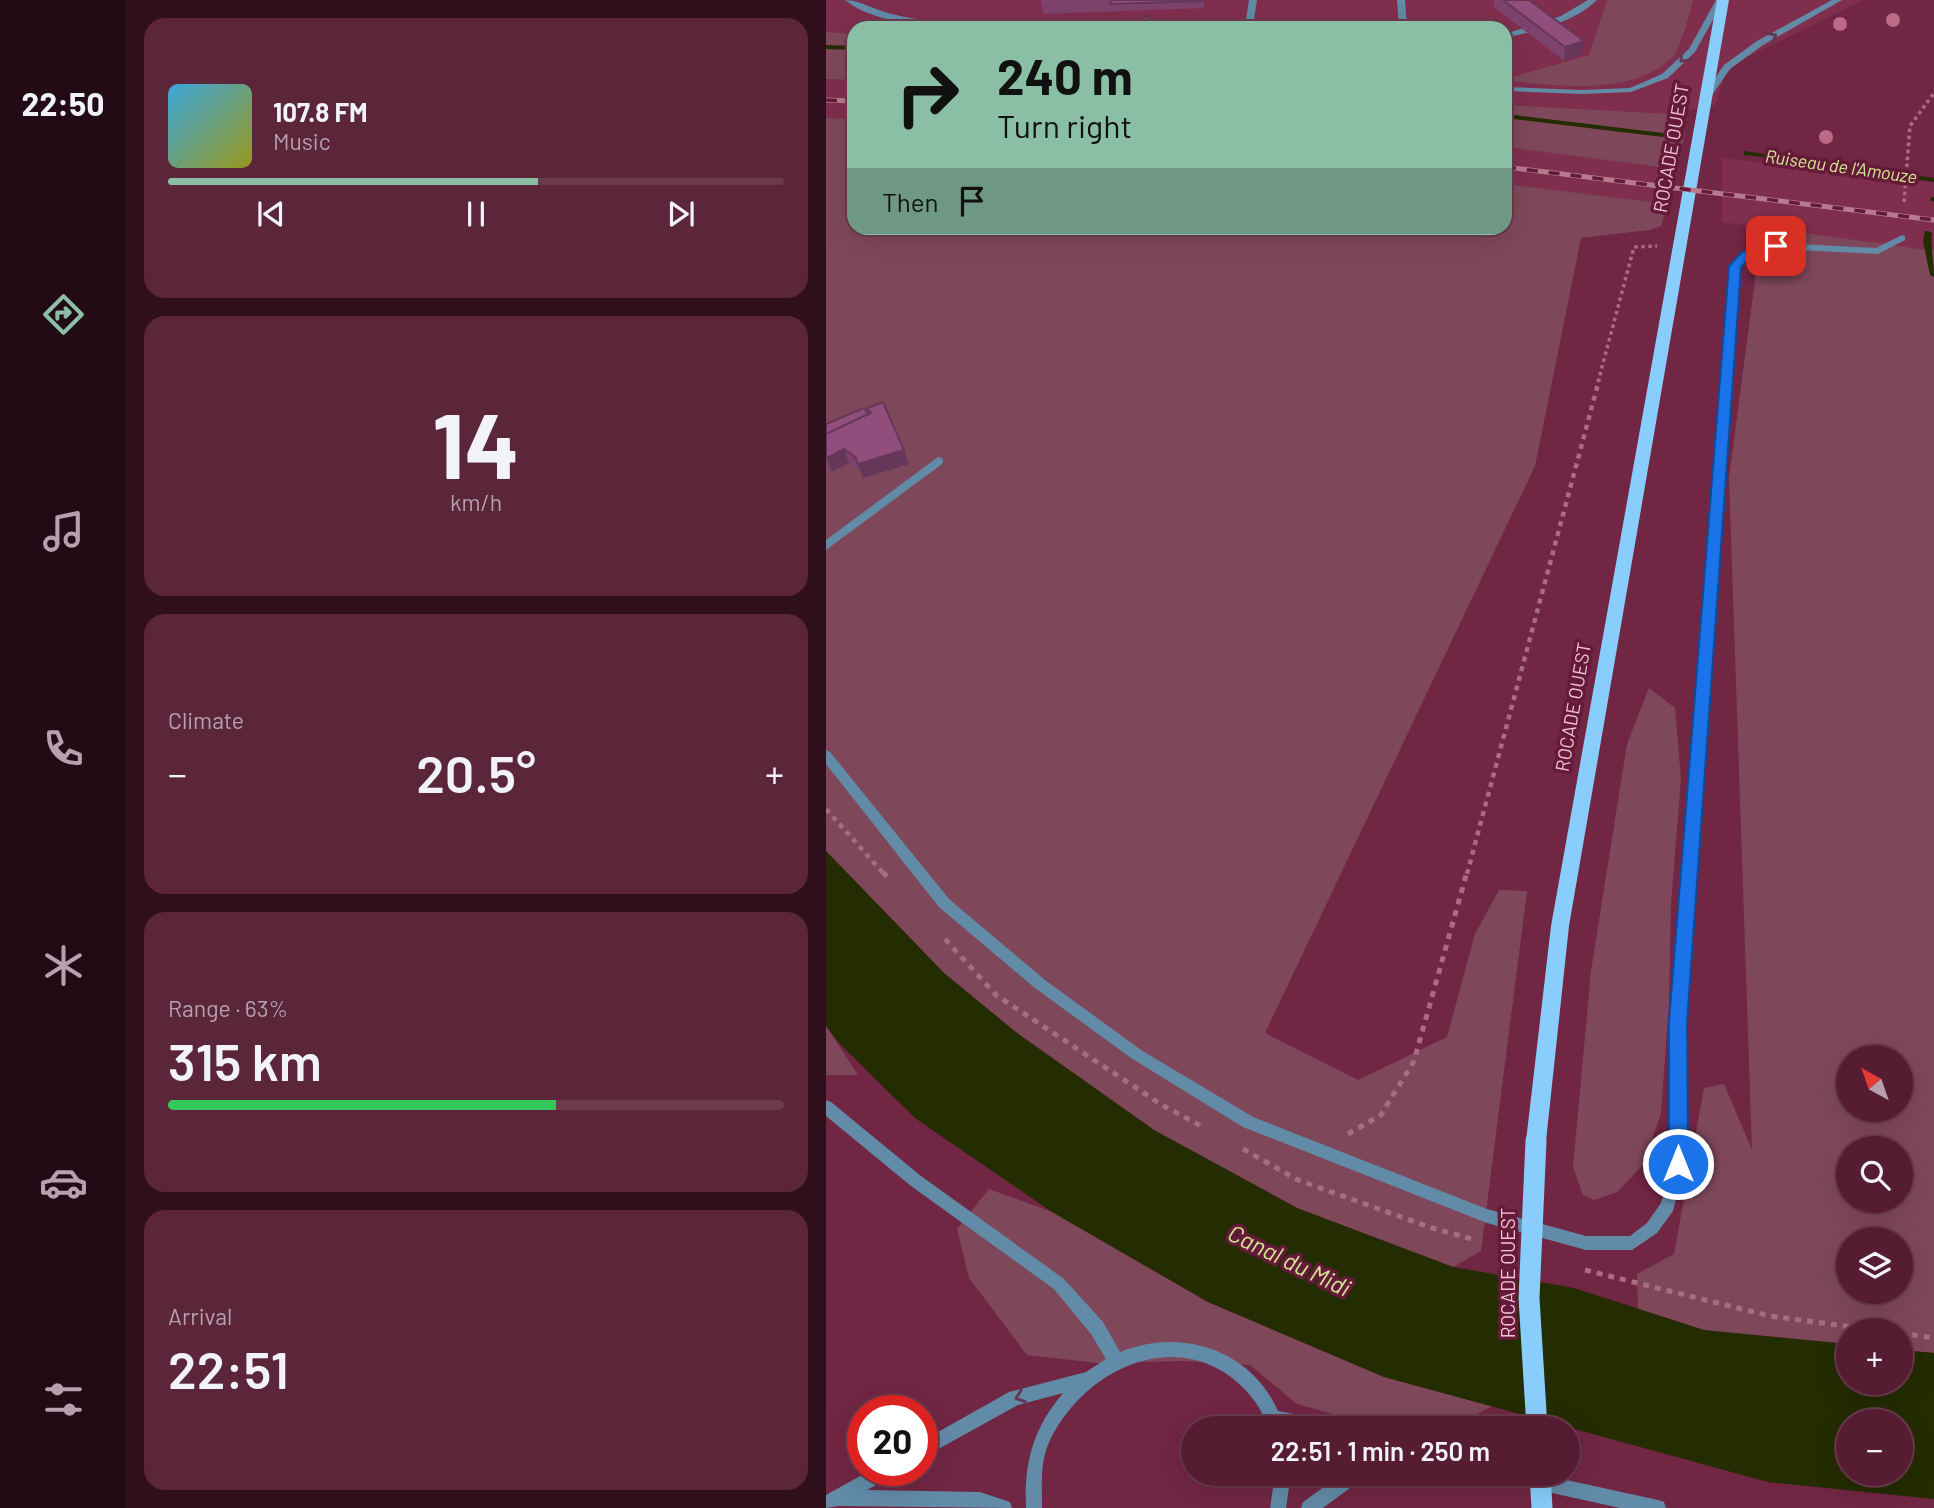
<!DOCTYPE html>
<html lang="en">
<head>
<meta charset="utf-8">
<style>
	body { margin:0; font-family:Barlow,sans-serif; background:#5b253a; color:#f1f3f6; height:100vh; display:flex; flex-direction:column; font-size:26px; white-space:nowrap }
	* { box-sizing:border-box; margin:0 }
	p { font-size:23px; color:#b6a1ac }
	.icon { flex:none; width:38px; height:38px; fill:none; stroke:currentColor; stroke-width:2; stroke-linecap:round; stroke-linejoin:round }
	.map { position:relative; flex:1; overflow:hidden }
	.sheet { display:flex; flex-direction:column; gap:18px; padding:18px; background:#2f0f1c; width:700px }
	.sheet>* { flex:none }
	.banner { position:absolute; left:21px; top:21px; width:665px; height:214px; border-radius:21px; box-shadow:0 7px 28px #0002,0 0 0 2px #6b3a4d; background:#8abfa5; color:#111; overflow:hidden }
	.needle { width:46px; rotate:320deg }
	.controls { position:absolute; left:1010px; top:1045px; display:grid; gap:14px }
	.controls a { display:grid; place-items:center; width:77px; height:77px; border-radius:50%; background:#551c32; box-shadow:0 7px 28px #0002,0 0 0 2px #6b3a4d; font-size:35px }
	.speed { position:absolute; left:21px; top:1395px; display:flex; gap:14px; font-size:35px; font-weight:700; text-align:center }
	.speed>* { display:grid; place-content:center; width:91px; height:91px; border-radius:50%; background:#551c32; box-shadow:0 7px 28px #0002,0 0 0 2px #6b3a4d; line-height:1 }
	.speed .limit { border:10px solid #d22; background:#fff; color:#111 }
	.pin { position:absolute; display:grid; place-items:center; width:60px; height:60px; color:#fff; margin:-30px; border-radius:14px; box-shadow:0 4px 10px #0006 }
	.me { position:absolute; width:77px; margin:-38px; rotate:0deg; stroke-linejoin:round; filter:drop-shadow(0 0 5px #0008) }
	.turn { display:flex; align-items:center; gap:24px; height:147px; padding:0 35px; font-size:32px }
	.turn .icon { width:91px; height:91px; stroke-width:2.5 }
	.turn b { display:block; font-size:49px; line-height:60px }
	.then { display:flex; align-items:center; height:66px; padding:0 35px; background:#0003; gap:14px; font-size:26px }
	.big { font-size:52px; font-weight:600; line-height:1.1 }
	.sheet .widget { flex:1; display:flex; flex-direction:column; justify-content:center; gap:10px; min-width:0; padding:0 24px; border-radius:21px; background:#5b253a }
	.sheet .dial { align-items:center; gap:0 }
	.dial b { font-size:91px; line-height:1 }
	.song { display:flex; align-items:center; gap:21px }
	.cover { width:84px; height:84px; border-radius:10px; background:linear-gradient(135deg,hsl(200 70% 55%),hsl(60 70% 35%)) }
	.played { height:7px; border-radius:4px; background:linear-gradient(90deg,#8abfa5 60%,#6b3a4d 60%) }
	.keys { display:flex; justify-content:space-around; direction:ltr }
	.heat { display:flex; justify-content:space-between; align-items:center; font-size:38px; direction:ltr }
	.charge { height:10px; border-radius:5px; background:linear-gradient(90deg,#34c759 63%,#6b3a4d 0) }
	.trip { position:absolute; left:355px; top:1416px; width:399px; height:70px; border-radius:35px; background:#551c32; box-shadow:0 7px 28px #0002,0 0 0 2px #6b3a4d; font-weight:600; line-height:70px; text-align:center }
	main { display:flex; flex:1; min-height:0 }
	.menu { display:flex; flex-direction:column; width:126px; justify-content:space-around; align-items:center; background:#220b14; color:#b6a1ac }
	.menu .icon { width:49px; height:49px }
	.menu .selected { color:#8abfa5 }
	.menu b { font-size:32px; color:#f1f3f6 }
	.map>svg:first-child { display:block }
	.built { fill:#802e4e }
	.green { fill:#7f485a; fill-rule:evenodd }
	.water { fill:#242c01; fill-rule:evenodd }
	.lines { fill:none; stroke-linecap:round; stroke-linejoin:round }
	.stream { fill:#242c01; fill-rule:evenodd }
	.path-far2 { stroke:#aa6c82; stroke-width:3.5; stroke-dasharray:3.5 3.5; stroke-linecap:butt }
	.path-far1 { stroke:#aa6c82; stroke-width:4.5; stroke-dasharray:5 5; stroke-linecap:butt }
	.path { stroke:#aa6c82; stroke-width:5; stroke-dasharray:6 6; stroke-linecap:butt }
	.minor { fill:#628ba8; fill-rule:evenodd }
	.major { fill:#89cdfc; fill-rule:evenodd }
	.rail-casing { stroke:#b67b8f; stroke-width:5 }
	.rail { stroke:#641a38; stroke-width:3.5; stroke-dasharray:11; stroke-linecap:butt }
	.major-bridge { stroke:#89cdfc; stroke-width:21 }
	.tree { fill:#bd6a87 }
	.wall { fill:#7d436c }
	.shaded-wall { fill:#663758 }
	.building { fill:#914e7d; stroke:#663758; stroke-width:2 }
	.oneway { stroke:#643654 }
	.route { fill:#1a73e8; stroke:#114b97; stroke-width:2 }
	.labels { text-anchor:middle; stroke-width:7; stroke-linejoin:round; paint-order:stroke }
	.far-water-label { font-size:18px; font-style:italic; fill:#d3e792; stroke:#641a38 }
	.street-label { font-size:19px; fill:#f3c5d2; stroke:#641a38 }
	.near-water-label { font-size:24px; font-style:italic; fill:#d3e792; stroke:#641a38 }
</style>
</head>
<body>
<main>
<nav class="menu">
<b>22:50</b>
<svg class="icon selected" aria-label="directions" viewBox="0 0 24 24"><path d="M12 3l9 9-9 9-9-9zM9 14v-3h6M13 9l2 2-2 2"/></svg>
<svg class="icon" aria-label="music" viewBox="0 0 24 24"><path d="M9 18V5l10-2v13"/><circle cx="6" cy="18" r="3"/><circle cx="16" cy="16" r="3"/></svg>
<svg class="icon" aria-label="phone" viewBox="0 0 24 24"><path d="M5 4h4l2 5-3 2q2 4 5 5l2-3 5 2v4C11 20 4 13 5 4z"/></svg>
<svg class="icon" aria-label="climate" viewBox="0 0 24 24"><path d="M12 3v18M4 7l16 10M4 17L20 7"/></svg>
<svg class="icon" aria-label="car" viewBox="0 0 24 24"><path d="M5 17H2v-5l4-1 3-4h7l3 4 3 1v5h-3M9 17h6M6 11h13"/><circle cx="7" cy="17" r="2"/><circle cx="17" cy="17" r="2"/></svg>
<svg class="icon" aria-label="filters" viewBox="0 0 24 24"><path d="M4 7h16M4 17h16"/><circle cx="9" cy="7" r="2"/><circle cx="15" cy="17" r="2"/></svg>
</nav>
<section class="sheet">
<div class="widget">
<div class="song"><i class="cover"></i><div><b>107.8 FM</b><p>Music</p></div></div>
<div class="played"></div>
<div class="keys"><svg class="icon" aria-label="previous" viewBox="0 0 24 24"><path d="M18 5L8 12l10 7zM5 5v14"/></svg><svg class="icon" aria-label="pause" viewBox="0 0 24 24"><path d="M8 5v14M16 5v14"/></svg><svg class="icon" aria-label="next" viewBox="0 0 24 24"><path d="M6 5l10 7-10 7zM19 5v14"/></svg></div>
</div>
<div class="widget dial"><b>14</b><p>km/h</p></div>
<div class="widget"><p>Climate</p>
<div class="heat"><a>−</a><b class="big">20.5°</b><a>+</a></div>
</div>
<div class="widget"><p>Range · 63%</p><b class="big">315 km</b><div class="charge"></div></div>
<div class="widget"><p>Arrival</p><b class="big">22:51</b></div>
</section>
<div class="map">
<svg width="1108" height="1508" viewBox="0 0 1108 1508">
	<rect width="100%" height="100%" fill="#712643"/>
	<!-- built -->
	<path class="built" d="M0 0H1037L901 67 890 105 845 114 679 105V28H28V34L0 32Z
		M0 79 28 80V119L0 118Z
		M679 147 850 169 841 204 679 184Z
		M896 158 1108 182V251L896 222Z"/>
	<!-- green -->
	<path class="green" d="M781 0H867C864 13 855 47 847 56 809 97 729 86 679 80V77H687L763 55Z
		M0 32 28 34V80L0 79Z
		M679 105 845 114 859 134 850 169 679 147Z
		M0 118 28 119V228H679V184L841 204 835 226 823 230 755 238 709 466 439 1033 532 1080 621 1037 649 934 673 890 701 891 655 1251 627 1267 471 1208 328 1130 191 1033 118 973 0 851Z
		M936 227 1108 251V1353L1075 1350 1074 1330H1022V1344L878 1330 812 1309 811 1274 848 1254 878 1088 898 1084 926 1150 903 478ZM1022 1057H1074V1110H1022ZM1022 1148H1074V1200H1022ZM1022 1239H1074V1292H1022Z
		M823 688 849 708 855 779 845 903 843 1003 835 1113 818 1164 791 1192 768 1200 757 1195 747 1167 765 971 801 744Z
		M0 1026 2 1029 32 1075H0Z
		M163 1189 226 1212 382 1302 558 1377 666 1406 626 1428H557L471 1404 424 1365 354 1361 271 1363 201 1355 143 1278 131 1229Z"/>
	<!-- water -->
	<path class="water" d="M0 851 118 973 191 1033 328 1130 471 1208 627 1267 748 1288 878 1330 1022 1344V1382H1074L1075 1350 1108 1353V1499L942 1482 558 1377 382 1302 226 1212 89 1118 13 1043 0 1026ZM1022 1421H1074V1474H1022Z"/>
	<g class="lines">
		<!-- stream -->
		<path class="stream" d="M0 45 28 46V50L0 49Z
			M679 114 837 133 841 135 837 137 679 118Z
			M918 151 1108 178V182L921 155H918Z
			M1105 197H1108V202L1104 200Z
			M1099 231H1102L1106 233C1104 246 1108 263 1108 277L1104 275 1097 241Z"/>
		<!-- path-far2 -->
		<path class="path-far2" d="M1078 202 1084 126 1108 93
			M772 382 808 247 831 246"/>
		<!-- path-far1 -->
		<path class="path-far1" d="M0 809 58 874
			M641 874 773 380"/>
		<!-- path -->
		<path class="path" d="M57 872 65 881
			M119 939 170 995 336 1105 379 1128
			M522 1134 555 1115 588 1061 641 872
			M417 1149 472 1180 606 1228 646 1239
			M759 1270 944 1316 1049 1330
			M1074 1333 1108 1338"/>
		<!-- minor -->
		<path class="minor" d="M19 0C35 0 50 11 66 14 94 21 124 23 153 26L157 28C118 28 50 26 19 0Z
			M423 0H431L428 20 424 28H416L420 20Z
			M571 0H579L581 28H573Z
			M762 0H771C747 23 710 31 679 38V34L735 16Z
			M890 0H898L869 52 842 78 805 92 756 94 679 91V87L756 90 804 88 836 74 863 49Z
			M1006 0H1016L937 45 904 69 882 101H876L875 99 898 65 931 41Z
			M1076 235 1079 236V240L1052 254 950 249 924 256 914 267 859 1022V1164L847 1211 831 1233 806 1250H760L661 1223 417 1127 305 1058 209 988 113 907 0 764V750L4 752 123 899 219 980 315 1050 427 1117 661 1209 760 1236H804L821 1223 835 1203 845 1164V1022L904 266 918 252 950 243 1050 248Z
			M112 457 116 458 117 461 116 464 0 550V540Z
			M0 1100 5 1102 95 1176 238 1279 277 1322 294 1352C354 1327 425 1349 452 1411L499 1420 505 1422 507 1428H442C435 1404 417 1384 396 1371 330 1332 250 1380 222 1445 214 1464 216 1487 216 1508H200C198 1462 207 1429 237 1393L192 1405 96 1458V1441L183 1392 260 1372 280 1359 265 1334 228 1289 85 1186 0 1116Z
			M45 1470H69L67 1476 41 1490 154 1492 184 1502 186 1508 12 1506 0 1508V1495Z
			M449 1474H465L460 1508H444Z
			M516 1474H550L548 1480 528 1485 497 1508H475L477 1502Z
			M669 1474H713L832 1500 838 1502 840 1508H794L677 1482 671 1480Z"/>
		<!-- major -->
		<path class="major" d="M891 0H903L743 926 720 1141 717 1148 710 1151 703 1148 700 1141 725 926Z"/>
		<defs>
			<path id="rail" d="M0 100 28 101
				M679 167 1108 220"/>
		</defs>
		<!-- rail casing -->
		<use href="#rail" class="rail-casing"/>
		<!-- rail -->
		<use href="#rail" class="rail"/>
		<!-- major-bridge -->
		<path class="major-bridge" d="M710 1141 703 1298 711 1428
			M714 1474 716 1508"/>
	</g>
	<!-- trees -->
	<g class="tree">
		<circle cx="1067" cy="20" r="7"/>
		<circle cx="1014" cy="24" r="7"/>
		<circle cx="1000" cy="137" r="7"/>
	</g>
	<!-- wall -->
	<path class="wall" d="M215 0H378V8L217 14Z
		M668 0H703L756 54 738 61 668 7Z
		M329 19 330 26 329 28H316L315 21Z
		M41 408 83 464 37 478 34 471 23 463 6 472 0 467V424L43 414Z"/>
	<!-- shaded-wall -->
	<path class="shaded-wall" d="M329 19 330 26 327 28V23Z
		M758 41 756 54 738 61 739 47Z
		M18 449 23 463 6 472 1 458Z
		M78 450 83 464 37 478 32 464Z"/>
	<!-- building -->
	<path class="building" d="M285 0H378V1L284 4Z
		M677 0H703L758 41 739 47Z
		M318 17 329 19 327 23 315 21Z
		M57 402 78 450 32 464 29 457 18 449 1 458 0 456V434L45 413 41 408Z
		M38 408 42 414 0 434V424Z"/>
	<!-- one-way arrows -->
	<defs><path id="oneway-chevron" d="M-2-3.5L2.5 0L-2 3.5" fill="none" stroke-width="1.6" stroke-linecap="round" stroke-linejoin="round" transform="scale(1.75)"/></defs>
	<g class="oneway">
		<use href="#oneway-chevron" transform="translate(946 37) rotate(-29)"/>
		<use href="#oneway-chevron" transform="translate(858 58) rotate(136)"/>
		<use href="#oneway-chevron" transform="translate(194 1397) rotate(161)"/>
	</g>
	<!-- route -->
	<path class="route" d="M950 243 956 246 954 249 925 257 915 267 861 1022 862 1164 859 1171 852 1173 845 1171 843 1164V1022L903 266 916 252Z"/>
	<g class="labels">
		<!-- far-water labels -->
		<g class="far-water-label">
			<text transform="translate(1015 167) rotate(8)" y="6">Ruiseau de l'Amouze</text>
		</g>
		<!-- street labels -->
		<g class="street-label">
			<text transform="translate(845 148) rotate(-80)" y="7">ROCADE OUEST</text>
			<text transform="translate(747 707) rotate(-80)" y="7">ROCADE OUEST</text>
			<text transform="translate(682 1273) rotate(-90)" y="7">ROCADE OUEST</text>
		</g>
		<!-- near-water labels -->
		<g class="near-water-label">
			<text transform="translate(463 1261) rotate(26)" y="8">Canal du Midi</text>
		</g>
	</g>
</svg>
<div class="controls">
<a><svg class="needle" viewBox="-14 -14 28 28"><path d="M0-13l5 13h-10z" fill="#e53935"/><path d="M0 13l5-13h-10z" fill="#b6a1ac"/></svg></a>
<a><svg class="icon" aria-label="search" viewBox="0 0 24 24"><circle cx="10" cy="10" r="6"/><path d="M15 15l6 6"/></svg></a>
<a><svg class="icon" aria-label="layers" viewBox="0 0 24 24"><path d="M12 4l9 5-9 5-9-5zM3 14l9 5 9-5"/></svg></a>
<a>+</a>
<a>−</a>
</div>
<div class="speed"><div class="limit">20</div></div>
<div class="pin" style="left:950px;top:246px;background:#d93025"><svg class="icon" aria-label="arrive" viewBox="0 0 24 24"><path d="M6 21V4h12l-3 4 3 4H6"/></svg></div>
<svg class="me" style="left:852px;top:1164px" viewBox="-20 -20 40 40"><circle r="17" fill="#1a73e8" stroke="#fff" stroke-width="3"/><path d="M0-11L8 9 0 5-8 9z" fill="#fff"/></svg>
<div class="trip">22:51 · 1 min · 250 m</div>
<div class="banner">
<div class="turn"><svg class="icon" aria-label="right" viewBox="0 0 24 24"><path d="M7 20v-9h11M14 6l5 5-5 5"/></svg><div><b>240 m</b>Turn right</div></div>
<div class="then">Then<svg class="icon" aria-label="arrive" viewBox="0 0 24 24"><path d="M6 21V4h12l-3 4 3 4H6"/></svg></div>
</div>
</div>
</main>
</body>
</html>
